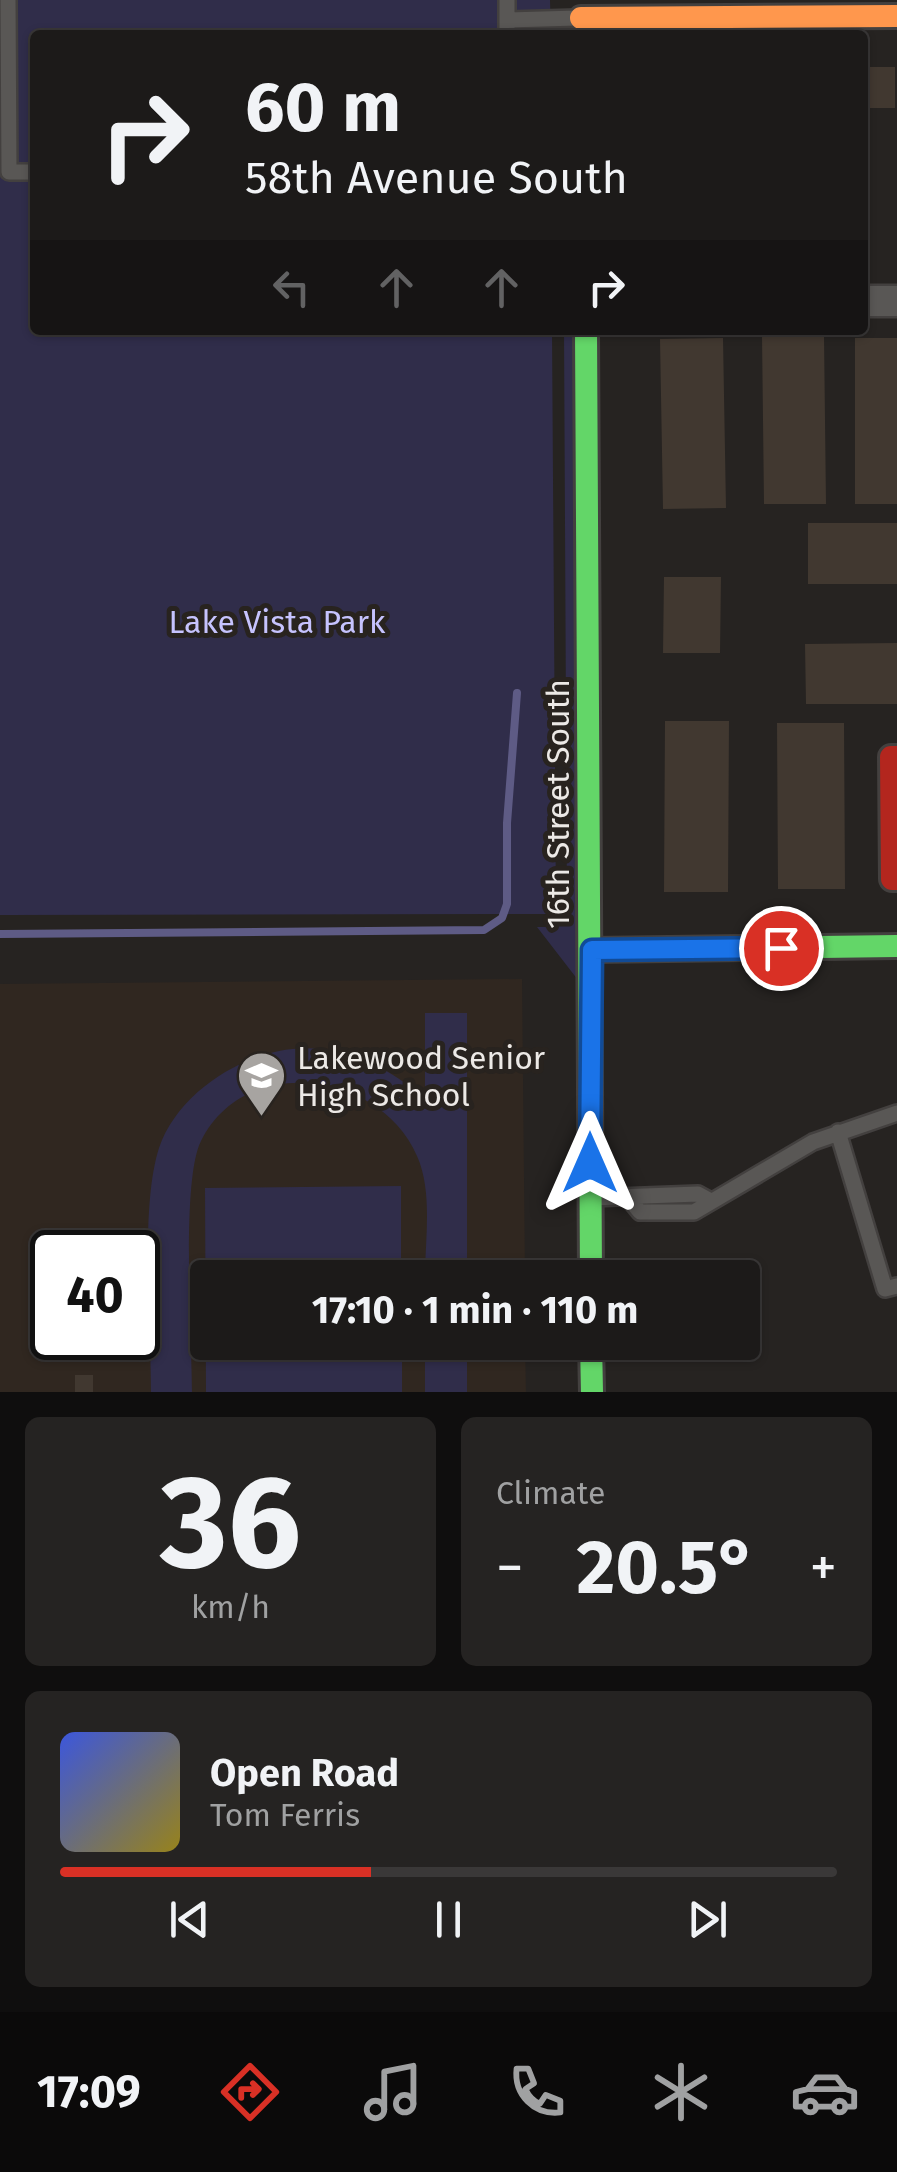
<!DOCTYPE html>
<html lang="en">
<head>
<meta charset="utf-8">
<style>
	body { margin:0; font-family:"Fira Sans",sans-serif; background:#252322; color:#f1f3f6; height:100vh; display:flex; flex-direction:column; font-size:38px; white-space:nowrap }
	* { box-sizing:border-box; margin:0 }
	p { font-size:32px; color:#a0a1a2 }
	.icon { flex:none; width:55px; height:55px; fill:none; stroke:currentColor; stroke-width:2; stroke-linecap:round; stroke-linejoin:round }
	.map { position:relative; height:1392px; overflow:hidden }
	.details { display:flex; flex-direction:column; gap:25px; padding:25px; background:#0f0e0e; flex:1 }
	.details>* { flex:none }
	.banner { position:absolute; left:30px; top:30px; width:838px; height:305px; border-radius:10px; box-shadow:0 2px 8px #0004,0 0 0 2px #3a3838; background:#1c1a19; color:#f1f3f6; overflow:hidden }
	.speed { position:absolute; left:30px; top:1230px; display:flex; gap:20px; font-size:50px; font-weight:700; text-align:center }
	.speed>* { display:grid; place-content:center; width:130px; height:130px; border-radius:50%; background:#1c1a19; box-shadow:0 2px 8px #0004,0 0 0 2px #3a3838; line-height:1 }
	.speed .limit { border:5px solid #111; border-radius:15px; background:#fff; color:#111 }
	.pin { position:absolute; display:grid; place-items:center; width:85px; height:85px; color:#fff; margin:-42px; border:5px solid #fff; border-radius:50%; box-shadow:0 2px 10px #0007 }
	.me { position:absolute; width:110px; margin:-55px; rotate:0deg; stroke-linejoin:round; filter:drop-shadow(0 0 8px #0008) }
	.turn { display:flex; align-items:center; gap:35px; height:210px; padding:0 50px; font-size:45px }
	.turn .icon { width:130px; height:130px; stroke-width:2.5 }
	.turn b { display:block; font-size:70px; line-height:85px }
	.lanes { display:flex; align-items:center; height:95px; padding:0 50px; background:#0003; justify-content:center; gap:50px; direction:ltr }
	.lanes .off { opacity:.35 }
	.big { font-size:75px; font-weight:700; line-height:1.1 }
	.details .card { flex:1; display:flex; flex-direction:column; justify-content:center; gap:15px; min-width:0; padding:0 35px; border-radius:15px; background:#252322 }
	.details .dial { align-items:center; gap:0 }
	.dial b { font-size:130px; line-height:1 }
	.song { display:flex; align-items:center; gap:30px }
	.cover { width:120px; height:120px; border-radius:15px; background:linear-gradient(135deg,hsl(230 70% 55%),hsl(50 70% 35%)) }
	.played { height:10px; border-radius:5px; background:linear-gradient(90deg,#d93025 40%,#3a3838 40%) }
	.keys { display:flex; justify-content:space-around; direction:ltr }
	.heat { display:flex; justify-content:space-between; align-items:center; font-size:55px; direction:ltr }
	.details .tiles { flex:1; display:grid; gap:25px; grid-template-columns:1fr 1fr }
	.card:last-child { grid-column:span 2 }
	.trip { position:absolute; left:190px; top:1260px; width:570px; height:100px; border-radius:10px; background:#1c1a19; box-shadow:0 2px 8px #0004,0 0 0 2px #3a3838; font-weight:700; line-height:100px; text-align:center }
	.tab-bar { display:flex; height:160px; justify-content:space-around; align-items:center; background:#0b0a0a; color:#a0a1a2 }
	.tab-bar .icon { width:70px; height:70px }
	.tab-bar .active { color:#d93025 }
	.tab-bar b { font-size:45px; color:#f1f3f6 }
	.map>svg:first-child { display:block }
	.built { fill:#302720; fill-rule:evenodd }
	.green { fill:#302d4a }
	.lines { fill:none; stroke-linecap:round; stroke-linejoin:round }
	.stream { stroke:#5e5b85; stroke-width:8 }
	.building { fill:#413830 }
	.lane-casing { stroke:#43403f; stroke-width:20 }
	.street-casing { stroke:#43403f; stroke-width:35 }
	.fast-casing { stroke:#43403f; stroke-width:28 }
	.slow-casing { stroke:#43403f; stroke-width:28 }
	.jam-casing { stroke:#43403f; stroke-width:28 }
	.lane { stroke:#595755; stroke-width:15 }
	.street { stroke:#595755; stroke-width:30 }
	.fast { stroke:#63d668; stroke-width:22 }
	.slow { stroke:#ff974d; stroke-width:22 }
	.jam { stroke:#b3261e; stroke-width:22 }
	.route-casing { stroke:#114b97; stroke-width:25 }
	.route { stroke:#1a73e8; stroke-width:18 }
	.labels { text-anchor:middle; stroke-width:10; stroke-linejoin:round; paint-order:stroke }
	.park-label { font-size:32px; fill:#c6c3fe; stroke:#28231f }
	.street-label { font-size:32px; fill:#ece9e6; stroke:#28231f }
	.poi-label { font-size:32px; fill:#ece9e6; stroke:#28231f; text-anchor:start }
</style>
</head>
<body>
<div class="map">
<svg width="897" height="1392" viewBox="0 0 897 1392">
	<rect width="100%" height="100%" fill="#262321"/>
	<!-- built -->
	<path class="built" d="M522 979 525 1277 208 1278V1342L525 1343 526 1392H0V984ZM52 1252H138V1338H52Z"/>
	<!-- green -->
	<path class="green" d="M0 0H550L551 35H35V330H552L556 914 0 915Z
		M564 330H573L578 980 537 927H556L567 914Z
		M425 1013H467V1277H425C425 1239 433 1192 417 1156 381 1071 245 1052 201 1141 181 1180 192 1339 192 1392H151C151 1326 140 1207 159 1148 176 1098 230 1061 279 1051 333 1040 386 1064 425 1099Z
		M401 1186V1277L208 1278V1342L402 1343V1392H206L205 1188Z
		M425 1343H467V1392H425Z"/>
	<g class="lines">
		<!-- stream -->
		<path class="stream" d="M0 934 484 930 502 918 507 904V823L517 693"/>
	</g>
	<!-- building -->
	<path class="building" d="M862 67H895V108H862Z
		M762 336H824L826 504H764Z
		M723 338 726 508 663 509 660 339Z
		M855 338H897V504H855Z
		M808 523H897V584H808Z
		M664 577H721L720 653H663Z
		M897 643V704H806L805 644Z
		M665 721H729L728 892H664Z
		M777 723H844L845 889H778Z
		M75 1375H93V1392H75Z"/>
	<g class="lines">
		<defs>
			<path id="lane" d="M8 0 9 172H35
				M507 20 577 18
				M507 35V0
				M838 1132 885 1289 897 1286
				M591 1198 698 1194 709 1200
				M630 1200 640 1212H694L813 1142 897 1113"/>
			<path id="street" d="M862 301H897"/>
			<path id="fast" d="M586 330 591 1278
				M592 950 897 946
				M591 1342 592 1392"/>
			<path id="slow" d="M581 18 897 16"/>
			<path id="jam" d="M897 757H891L892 879H897"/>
		</defs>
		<!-- lane casing -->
		<use href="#lane" class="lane-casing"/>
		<!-- street casing -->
		<use href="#street" class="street-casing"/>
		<!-- fast casing -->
		<use href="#fast" class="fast-casing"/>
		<!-- slow casing -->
		<use href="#slow" class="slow-casing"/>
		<!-- jam casing -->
		<use href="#jam" class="jam-casing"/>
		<!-- lane -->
		<use href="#lane" class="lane"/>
		<!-- street -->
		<use href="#street" class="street"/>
		<!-- fast -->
		<use href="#fast" class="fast"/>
		<!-- slow -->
		<use href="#slow" class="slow"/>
		<!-- jam -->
		<use href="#jam" class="jam"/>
	</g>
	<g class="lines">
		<defs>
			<path id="route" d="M590 1163 592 950 781 948"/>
		</defs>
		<!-- route casing -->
		<use href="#route" class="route-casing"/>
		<!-- route -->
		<use href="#route" class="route"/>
	</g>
	<!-- icons -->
	<defs>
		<symbol id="school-pin" viewBox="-11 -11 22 30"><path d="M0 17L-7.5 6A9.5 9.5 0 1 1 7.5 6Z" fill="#a7a4a1" stroke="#28231f"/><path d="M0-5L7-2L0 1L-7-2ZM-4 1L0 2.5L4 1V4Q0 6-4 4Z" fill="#fff"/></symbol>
	</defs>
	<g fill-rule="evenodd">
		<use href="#school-pin" x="234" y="1048" width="55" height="75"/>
	</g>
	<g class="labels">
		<!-- park labels -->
		<g class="park-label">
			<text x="277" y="633">Lake Vista Park</text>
		</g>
		<!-- street labels -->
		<g class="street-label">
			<text transform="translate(558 804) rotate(-90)" y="11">16th Street South</text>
		</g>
		<!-- poi labels -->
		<g class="poi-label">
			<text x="297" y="1069">Lakewood Senior<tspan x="297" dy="37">High School</tspan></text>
		</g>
	</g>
</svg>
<div class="speed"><div class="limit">40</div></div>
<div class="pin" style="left:781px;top:948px;background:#d93025"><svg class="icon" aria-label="arrive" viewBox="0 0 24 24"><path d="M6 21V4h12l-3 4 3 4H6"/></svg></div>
<svg class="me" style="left:590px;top:1163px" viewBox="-20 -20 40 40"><path d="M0-17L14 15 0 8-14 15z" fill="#1a73e8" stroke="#fff" stroke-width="4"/></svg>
<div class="trip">17:10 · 1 min · 110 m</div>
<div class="banner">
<div class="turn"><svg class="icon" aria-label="right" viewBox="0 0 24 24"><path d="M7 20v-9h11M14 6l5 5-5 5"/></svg><div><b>60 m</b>58th Avenue South</div></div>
<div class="lanes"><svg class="icon off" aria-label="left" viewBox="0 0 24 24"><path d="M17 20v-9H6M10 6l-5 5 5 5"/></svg><svg class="icon off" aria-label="ahead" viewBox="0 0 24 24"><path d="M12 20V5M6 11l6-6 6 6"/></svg><svg class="icon off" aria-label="ahead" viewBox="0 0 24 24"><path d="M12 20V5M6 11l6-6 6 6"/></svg><svg class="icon" aria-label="right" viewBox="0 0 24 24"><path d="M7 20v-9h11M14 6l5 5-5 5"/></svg></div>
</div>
</div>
<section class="details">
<div class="tiles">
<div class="card dial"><b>36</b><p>km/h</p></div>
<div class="card"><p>Climate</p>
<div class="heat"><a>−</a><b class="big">20.5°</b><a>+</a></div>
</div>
<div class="card">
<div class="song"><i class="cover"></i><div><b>Open Road</b><p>Tom Ferris</p></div></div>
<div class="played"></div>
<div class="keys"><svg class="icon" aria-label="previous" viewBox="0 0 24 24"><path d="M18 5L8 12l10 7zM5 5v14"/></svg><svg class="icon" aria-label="pause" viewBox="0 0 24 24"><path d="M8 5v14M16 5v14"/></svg><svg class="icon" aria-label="next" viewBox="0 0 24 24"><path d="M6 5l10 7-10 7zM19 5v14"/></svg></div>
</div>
</div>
</section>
<nav class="tab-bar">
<b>17:09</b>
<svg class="icon active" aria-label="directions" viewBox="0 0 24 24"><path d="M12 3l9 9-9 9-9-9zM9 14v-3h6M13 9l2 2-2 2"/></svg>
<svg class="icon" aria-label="music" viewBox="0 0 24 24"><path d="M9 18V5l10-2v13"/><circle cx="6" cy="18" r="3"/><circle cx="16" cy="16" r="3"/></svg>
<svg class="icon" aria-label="phone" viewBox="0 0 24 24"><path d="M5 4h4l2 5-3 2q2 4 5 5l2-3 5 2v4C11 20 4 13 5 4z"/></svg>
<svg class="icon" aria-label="climate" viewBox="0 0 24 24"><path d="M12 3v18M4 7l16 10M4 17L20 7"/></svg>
<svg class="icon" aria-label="car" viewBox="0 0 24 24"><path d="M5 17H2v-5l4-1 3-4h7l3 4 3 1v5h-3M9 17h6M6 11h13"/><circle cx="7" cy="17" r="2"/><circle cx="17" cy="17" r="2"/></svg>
</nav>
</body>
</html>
